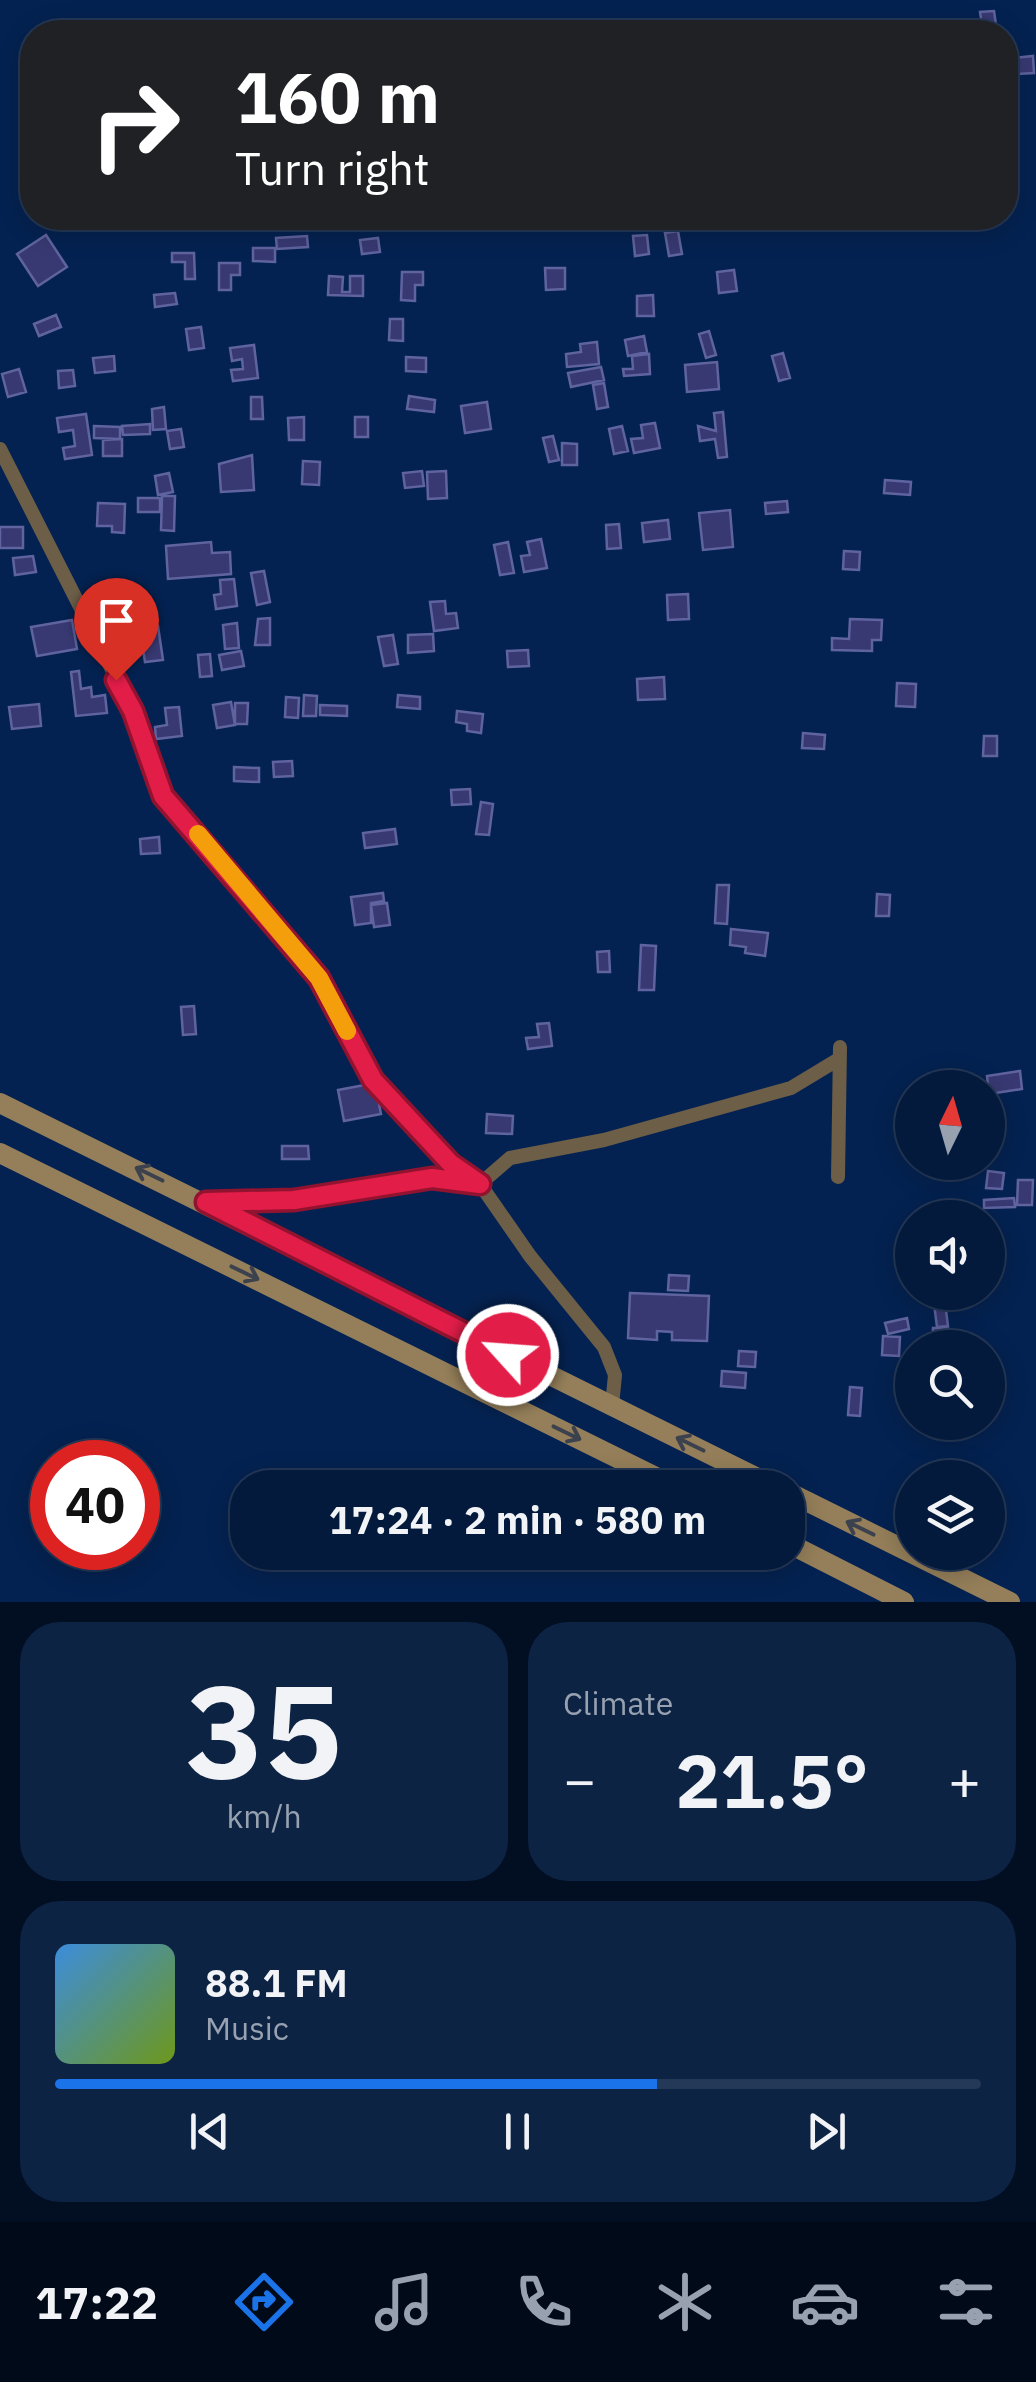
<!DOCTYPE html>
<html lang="en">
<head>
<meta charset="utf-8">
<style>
	body { margin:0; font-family:"IBM Plex Sans",sans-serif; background:#0d2344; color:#f1f3f6; height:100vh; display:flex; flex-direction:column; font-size:38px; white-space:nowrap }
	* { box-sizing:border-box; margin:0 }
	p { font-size:32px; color:#97a1b0 }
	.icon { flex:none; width:55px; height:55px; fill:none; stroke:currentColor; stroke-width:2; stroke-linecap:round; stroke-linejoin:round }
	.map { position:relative; height:1602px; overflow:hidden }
	.sheet { display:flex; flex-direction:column; gap:20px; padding:20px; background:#020e22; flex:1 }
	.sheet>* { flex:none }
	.top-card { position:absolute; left:20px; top:20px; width:998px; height:210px; border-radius:40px; box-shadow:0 5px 25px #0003,0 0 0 2px #243857; background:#202124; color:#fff; overflow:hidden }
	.needle { width:65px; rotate:5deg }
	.tools { position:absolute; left:895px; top:1070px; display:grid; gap:20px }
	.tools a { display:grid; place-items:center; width:110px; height:110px; border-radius:50%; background:#031a3d; box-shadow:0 5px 25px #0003,0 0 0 2px #243857; font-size:50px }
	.speed { position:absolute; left:30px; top:1440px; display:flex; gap:20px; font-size:50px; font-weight:700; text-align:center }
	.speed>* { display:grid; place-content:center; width:130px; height:130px; border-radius:50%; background:#031a3d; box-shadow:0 5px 25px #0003,0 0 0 2px #243857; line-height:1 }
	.speed .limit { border:15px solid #d22; background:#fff; color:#111 }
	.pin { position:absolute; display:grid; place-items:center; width:85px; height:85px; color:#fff; margin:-102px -42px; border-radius:50% 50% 50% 0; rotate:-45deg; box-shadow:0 0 10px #0007 }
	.pin .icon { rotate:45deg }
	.me { position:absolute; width:110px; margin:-55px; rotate:296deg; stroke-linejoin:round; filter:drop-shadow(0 0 8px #0008) }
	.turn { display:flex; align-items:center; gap:35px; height:210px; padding:0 50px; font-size:45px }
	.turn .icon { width:130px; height:130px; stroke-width:2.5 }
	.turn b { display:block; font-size:70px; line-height:85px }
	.big { font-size:75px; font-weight:700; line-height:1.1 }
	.sheet .widget { flex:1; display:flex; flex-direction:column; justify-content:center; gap:15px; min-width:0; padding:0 35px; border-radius:40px; background:#0d2344 }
	.sheet .dial { align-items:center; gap:0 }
	.dial b { font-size:130px; line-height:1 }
	.song { display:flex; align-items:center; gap:30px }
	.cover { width:120px; height:120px; border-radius:15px; background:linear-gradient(135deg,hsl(210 70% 55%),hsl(80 70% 35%)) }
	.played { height:10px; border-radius:5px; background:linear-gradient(90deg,#1a73e8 65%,#243857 65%) }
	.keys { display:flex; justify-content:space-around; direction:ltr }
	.heat { display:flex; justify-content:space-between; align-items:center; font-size:55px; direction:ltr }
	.sheet .tiles { flex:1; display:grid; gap:20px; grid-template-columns:1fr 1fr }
	.widget:last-child { grid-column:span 2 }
	.trip { position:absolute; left:230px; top:1470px; width:575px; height:100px; border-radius:40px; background:#031a3d; box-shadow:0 5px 25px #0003,0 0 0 2px #243857; font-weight:700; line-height:100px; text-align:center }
	.menu { display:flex; height:160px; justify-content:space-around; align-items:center; background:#010a18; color:#97a1b0 }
	.menu .icon { width:70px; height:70px }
	.menu .selected { color:#1a73e8 }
	.menu b { font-size:45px; color:#f1f3f6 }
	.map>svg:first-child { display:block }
	.building { fill:#383972; stroke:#5f639f; stroke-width:2.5 }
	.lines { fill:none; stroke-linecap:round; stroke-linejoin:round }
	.street { stroke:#6d5e48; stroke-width:14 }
	.secondary { stroke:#957f5a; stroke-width:20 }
	.oneway { stroke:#3c414e }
	.route-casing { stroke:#92132f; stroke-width:25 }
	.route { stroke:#e11d48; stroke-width:18 }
	.slow { stroke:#f59e0b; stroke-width:18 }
</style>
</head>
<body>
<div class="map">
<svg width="1036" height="1602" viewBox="0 0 1036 1602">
	<rect width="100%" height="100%" fill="#042251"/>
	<!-- building -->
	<path class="building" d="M994 11 997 32H983L980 12Z
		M874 20 875 32H844V21Z
		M1033 56 1034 73 1015 74 1014 58Z
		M678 231 682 254 669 256 665 233Z
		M46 235 67 267 38 286 17 254Z
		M647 235 649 254 635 256 633 236Z
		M307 236 308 247 277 249 276 238Z
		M378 238 380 252 362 254 360 240Z
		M253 248H275V262L253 261Z
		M172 253H194L195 279H185V262H172Z
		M219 263H240V275H231V290H219Z
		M545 268H565V289L546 290Z
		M734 270 737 291 719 293 717 272Z
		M402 272H423V285H415V301L401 300Z
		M329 276 343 277 342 292H350V276H363V296L328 295Z
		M175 293 177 304 155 307 154 295Z
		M653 295 654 316H637V296Z
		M56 315 61 327 39 336 34 324Z
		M390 319H403V341L389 340Z
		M201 327 204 348 189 350 186 329Z
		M709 331 716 355 706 358 699 334Z
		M644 336 647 352 628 356 625 340Z
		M597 342 599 364 567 367 566 354 581 352 580 344Z
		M254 345 258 378 233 381 231 370 243 369 242 359 232 361 230 348Z
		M783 353 790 378 779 381 772 356Z
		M649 354 650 374 624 376 623 369H633L632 356Z
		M114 356 115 371 95 373 93 358Z
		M406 357 426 358V372L406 371Z
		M717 362 719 389 687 392 685 365Z
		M601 367 604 380 571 387 568 373Z
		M19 369 26 392 8 397 2 374Z
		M73 370 75 386 59 388 58 371Z
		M604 383 608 407 597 409 593 385Z
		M409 396 435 400 434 412 407 409Z
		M251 397H262L263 419H251Z
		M487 402 491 429 465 433 461 406Z
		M164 407 166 429 153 430 152 409Z
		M723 412 727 457 718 458 715 439 700 441 698 426 716 431 714 413Z
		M86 414 92 455 65 459 63 448 75 446 73 430 59 432 57 418Z
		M304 417V440H289L288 418Z
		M355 417H368V437H355Z
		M655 423 660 448 634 453 631 439 643 438 641 425Z
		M150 424V434L123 435 122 426Z
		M94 426 120 427V439L94 438Z
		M622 426 628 451 614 454 609 429Z
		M181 429 184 447 170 449 167 431Z
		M553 436 559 460 549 462 543 438Z
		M122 439V456H103V440Z
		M562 443 577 444V465H562Z
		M252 455 254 490 221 492 219 464Z
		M303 461 320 462 319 485 302 484Z
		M422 471 424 486 405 488 403 473Z
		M446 471 447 498 428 499 427 472Z
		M169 473 173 492 158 495 155 476Z
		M885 480 911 482 910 495 884 493Z
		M162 496H175L174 531 161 530Z
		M138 498H160V512H138Z
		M787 501 788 512 766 514 765 503Z
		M98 503 125 504 124 533 112 532V526H97Z
		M730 510 733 547 703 550 699 513Z
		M668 520 670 539 644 542 642 523Z
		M619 524 621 548 607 549 606 525Z
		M0 527H23V548H0Z
		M541 539 547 568 524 572 521 556 530 555 527 542Z
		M211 542 212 553 230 552 231 574 168 579 166 546Z
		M508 542 514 573 500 575 494 545Z
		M844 551 860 552 859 570 843 569Z
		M33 556 36 572 15 575 13 558Z
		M264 571 270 602 257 605 251 573Z
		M234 579 237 606 216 609 214 595 221 594 220 580Z
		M688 594 689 619 668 620 667 595Z
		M445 601 446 614 456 613 458 628 434 631 430 602Z
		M270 618V645H255L258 619Z
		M850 619 882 620 881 640H872V651L832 650V638L849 639Z
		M72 620 77 649 37 656 31 627Z
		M237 623 239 648 225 649 223 625Z
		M158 626 163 660 145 662 140 629Z
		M433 634 434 651 408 653V635Z
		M393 635 398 664 384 666 378 637Z
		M528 650 529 666 508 667 507 651Z
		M241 651 244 666 222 670 219 655Z
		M210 654 212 676 200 677 198 655Z
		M79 671 81 689 91 687 92 697 105 695 107 713 76 716 71 672Z
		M664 677 665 699 638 700 637 679Z
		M897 683 916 684 915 707 896 706Z
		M304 695 317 696 316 716H303Z
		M398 695 420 697V709L397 707Z
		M286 697 299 698 298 718 285 717Z
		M231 702 235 725 217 728 213 705Z
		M235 703H248L247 724H235Z
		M39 704 41 726 12 729 9 707Z
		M320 705 347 706V716L320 715Z
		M179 707 182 736 156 739 155 727 167 725 165 708Z
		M457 711 483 714 481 733 467 731V724L456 722Z
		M803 733 825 735 824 749 802 748Z
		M984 736H997V756H983Z
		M292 761 293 776 274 777 273 762Z
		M234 767 259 768V782L234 781Z
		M470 789 471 804 452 805 451 790Z
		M481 802 493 804 489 835 476 834Z
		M395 829 397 844 365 848 363 833Z
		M159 837 160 853 141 854 140 839Z
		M717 885H729L727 924 715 923Z
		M383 893 384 901 371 903V923L355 925 351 897Z
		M877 894 890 895 889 916H876Z
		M387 903 390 925 374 927 371 905Z
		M731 929 768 933 765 956 745 953 746 947 730 945Z
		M641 945 656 946 654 990H639Z
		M609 951 610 972H598L597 952Z
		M194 1006 196 1034 183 1035 181 1007Z
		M549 1023 552 1046 528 1049 526 1038 539 1037 537 1024Z
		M1020 1071 1022 1089 989 1094 987 1076Z
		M375 1083 381 1114 344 1121 338 1090Z
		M487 1114 513 1116 512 1134 486 1133Z
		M282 1146H308L309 1159H282Z
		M988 1171 1004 1173 1002 1189 986 1188Z
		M1018 1180H1033L1032 1205H1017Z
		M1014 1198 1015 1207 984 1208V1200Z
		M669 1275 689 1276 688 1291 668 1290Z
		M957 1292H970L972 1304 948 1308 946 1297Z
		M630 1293 709 1296 707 1341 672 1340V1332L657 1331V1340L628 1338Z
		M945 1302 948 1326 937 1327 934 1304Z
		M907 1318 909 1329 888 1334 885 1323Z
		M933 1328H948L947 1348H932Z
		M883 1336 900 1337 899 1356 882 1355Z
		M739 1351 756 1352 755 1367 738 1366Z
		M722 1371 746 1373 745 1388 721 1386Z
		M850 1387 862 1388 860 1416 848 1415Z"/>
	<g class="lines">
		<!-- street -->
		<path class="street" d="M0 449 133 711 163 796 319 979 373 1080 451 1164 480 1184 530 1256 604 1347 615 1375 612 1406
			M838 1177 840 1047
			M207 1202 293 1200 433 1178 480 1184 510 1158 604 1140 791 1088 839 1059"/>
		<!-- secondary -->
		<path class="secondary" d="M0 1103 778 1488
			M0 1153 678 1488
			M788 1492 1010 1602
			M788 1543 904 1602"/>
	</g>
	<!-- one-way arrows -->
	<defs><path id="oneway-shaft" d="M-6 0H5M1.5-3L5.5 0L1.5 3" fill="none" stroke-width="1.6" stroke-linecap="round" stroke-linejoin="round" transform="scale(2.5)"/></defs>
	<g class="oneway">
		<use href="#oneway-shaft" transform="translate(149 1174) rotate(-154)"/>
		<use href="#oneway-shaft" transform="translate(245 1273) rotate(26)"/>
		<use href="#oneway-shaft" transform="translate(567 1433) rotate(26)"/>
		<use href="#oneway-shaft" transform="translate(690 1444) rotate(-154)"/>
		<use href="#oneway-shaft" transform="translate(860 1528) rotate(-154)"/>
	</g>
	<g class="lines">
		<defs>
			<path id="route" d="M116 680 133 711 163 796 319 978 373 1080 451 1164 480 1184 432 1178 294 1200 206 1202 508 1355"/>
		</defs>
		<!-- route casing -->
		<use href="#route" class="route-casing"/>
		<!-- route -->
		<use href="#route" class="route"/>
		<!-- slow -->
		<path class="slow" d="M198 834 319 978 347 1031"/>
	</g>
</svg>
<div class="tools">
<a><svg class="needle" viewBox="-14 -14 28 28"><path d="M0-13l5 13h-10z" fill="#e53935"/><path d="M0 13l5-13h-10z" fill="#97a1b0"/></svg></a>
<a><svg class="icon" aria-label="sound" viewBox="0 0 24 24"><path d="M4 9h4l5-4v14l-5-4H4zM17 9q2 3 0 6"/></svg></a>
<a><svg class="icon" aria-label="search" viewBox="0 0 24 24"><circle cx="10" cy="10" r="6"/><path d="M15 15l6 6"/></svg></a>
<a><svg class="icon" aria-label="layers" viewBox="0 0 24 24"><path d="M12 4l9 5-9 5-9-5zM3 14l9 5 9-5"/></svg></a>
</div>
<div class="speed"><div class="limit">40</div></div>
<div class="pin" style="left:116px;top:680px;background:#d93025"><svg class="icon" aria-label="arrive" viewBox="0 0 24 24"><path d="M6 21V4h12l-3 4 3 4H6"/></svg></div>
<svg class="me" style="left:508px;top:1355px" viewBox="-20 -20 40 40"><circle r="17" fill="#e11d48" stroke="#fff" stroke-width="3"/><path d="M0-11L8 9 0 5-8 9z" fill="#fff"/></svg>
<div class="trip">17:24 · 2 min · 580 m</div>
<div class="top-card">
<div class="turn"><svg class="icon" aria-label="right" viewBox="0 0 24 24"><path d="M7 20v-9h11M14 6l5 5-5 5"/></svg><div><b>160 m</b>Turn right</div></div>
</div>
</div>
<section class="sheet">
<div class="tiles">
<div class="widget dial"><b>35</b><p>km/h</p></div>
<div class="widget"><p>Climate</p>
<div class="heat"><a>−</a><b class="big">21.5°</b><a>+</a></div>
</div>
<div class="widget">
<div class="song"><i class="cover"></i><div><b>88.1 FM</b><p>Music</p></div></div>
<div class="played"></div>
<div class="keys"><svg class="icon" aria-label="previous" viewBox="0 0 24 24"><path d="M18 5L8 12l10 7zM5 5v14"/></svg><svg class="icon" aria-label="pause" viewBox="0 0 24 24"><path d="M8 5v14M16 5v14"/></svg><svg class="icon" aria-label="next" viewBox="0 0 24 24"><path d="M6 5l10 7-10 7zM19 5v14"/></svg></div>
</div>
</div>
</section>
<nav class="menu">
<b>17:22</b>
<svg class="icon selected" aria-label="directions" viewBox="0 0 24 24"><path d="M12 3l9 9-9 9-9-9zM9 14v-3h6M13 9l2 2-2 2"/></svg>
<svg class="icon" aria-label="music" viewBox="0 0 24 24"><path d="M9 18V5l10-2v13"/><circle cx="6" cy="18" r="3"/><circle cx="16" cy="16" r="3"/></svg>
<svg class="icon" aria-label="phone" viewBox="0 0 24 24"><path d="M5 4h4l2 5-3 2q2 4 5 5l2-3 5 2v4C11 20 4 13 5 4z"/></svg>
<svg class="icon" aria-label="climate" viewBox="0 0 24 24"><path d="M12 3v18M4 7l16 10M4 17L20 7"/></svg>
<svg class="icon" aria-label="car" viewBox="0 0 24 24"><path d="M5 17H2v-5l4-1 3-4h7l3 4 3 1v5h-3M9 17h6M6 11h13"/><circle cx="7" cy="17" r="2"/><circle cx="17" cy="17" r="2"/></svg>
<svg class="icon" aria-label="filters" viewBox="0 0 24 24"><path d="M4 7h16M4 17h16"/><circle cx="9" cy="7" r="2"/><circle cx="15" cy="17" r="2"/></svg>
</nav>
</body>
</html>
